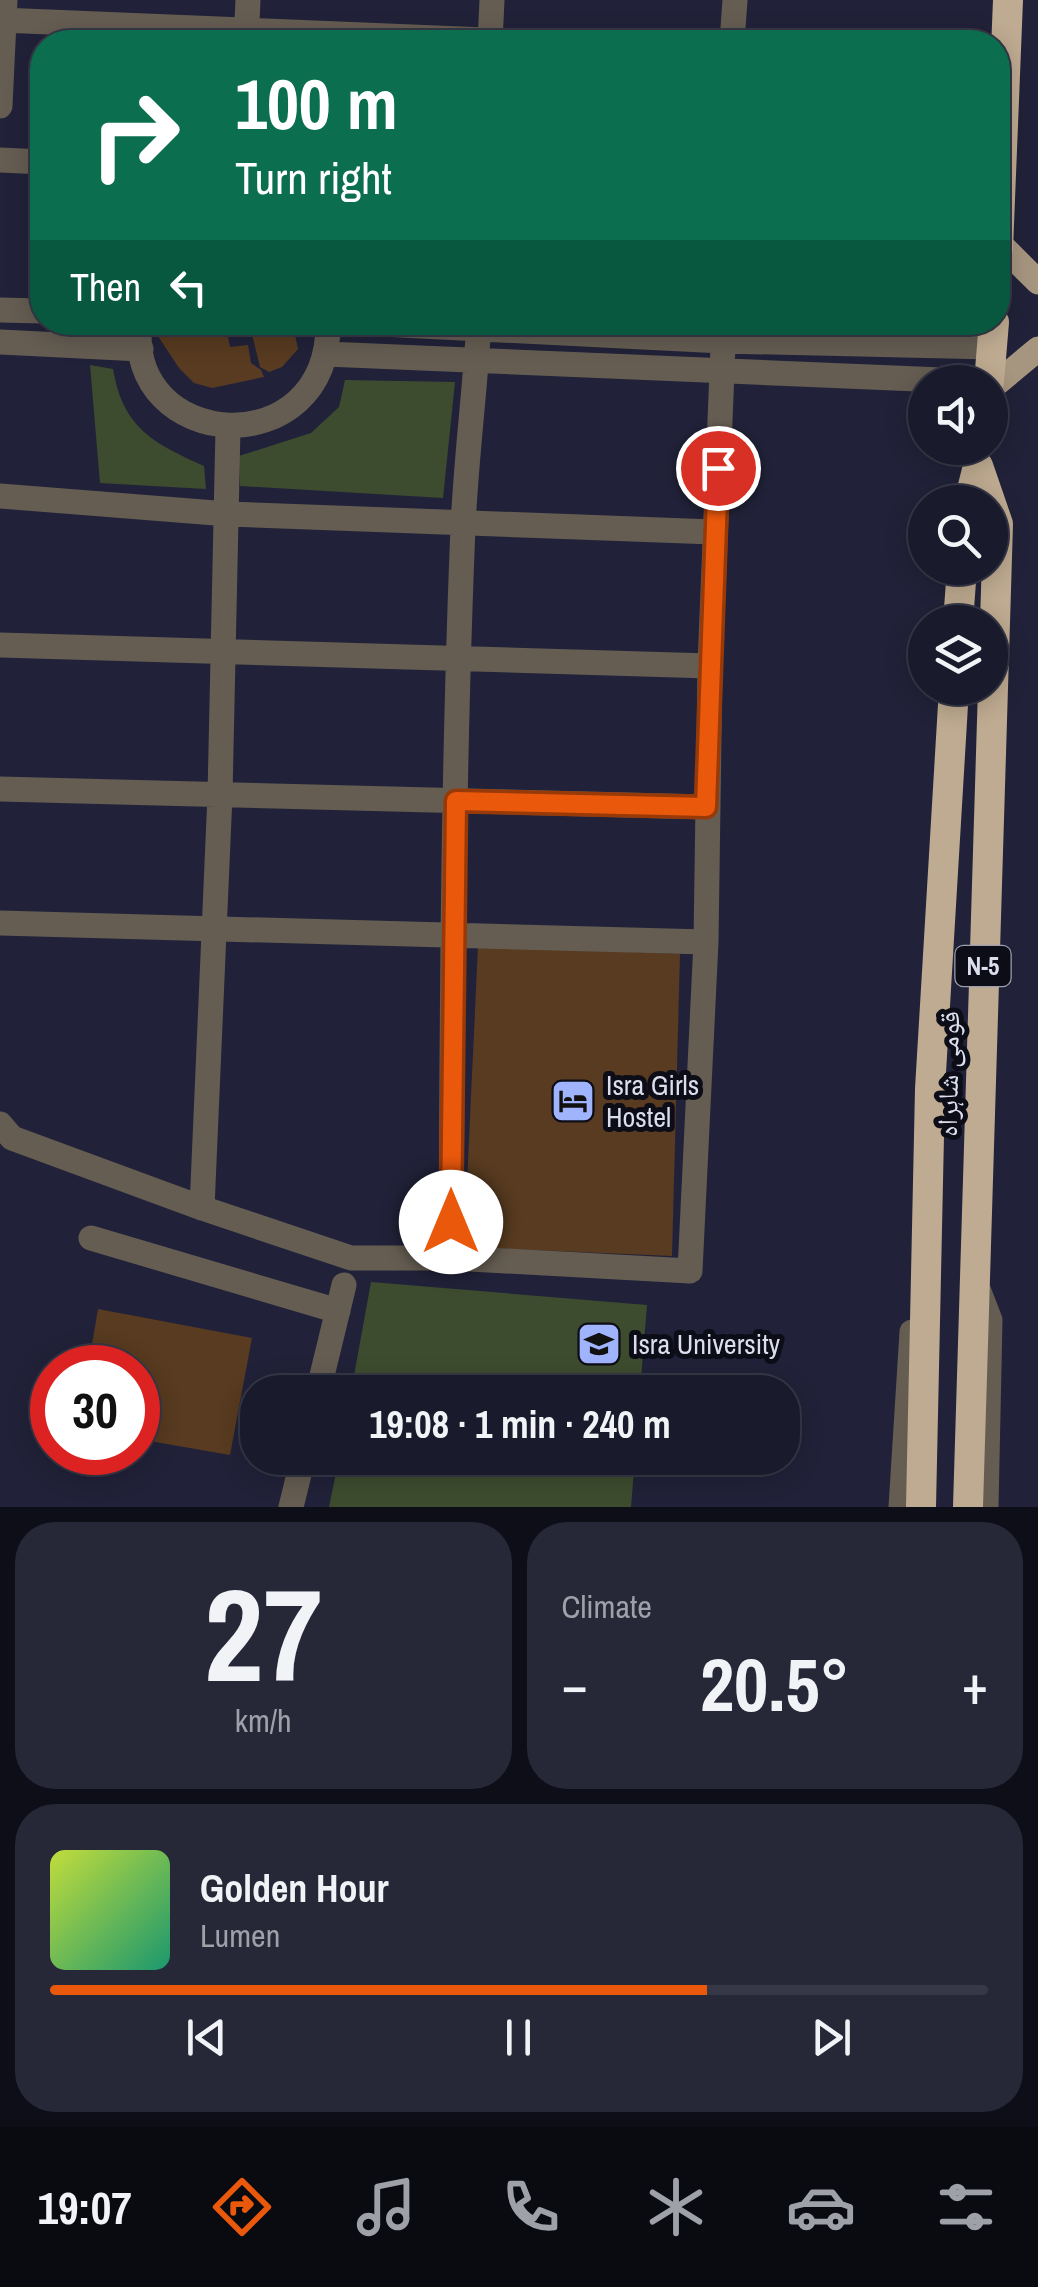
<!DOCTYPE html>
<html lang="en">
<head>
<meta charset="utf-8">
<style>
	body { margin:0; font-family:"Archivo Narrow","Noto Naskh Arabic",sans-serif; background:#262737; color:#f1f3f6; height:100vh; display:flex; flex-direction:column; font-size:38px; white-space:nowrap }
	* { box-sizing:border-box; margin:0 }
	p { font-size:32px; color:#9fa1a9 }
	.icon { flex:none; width:55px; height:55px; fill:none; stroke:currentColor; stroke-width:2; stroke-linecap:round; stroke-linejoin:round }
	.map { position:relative; height:1507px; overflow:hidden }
	.drawer { display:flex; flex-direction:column; gap:15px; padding:15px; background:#0e0e18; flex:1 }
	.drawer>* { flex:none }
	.banner { position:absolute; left:30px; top:30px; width:980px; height:305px; border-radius:40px; box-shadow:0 5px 25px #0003,0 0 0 2px #373847; background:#0b6e4f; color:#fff; overflow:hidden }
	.fabs { position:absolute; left:908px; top:365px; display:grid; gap:20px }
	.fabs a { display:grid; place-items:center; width:100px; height:100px; border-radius:50%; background:#191a2b; box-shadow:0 5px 25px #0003,0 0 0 2px #373847; font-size:50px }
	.speed { position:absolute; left:30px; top:1345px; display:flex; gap:20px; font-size:50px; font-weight:700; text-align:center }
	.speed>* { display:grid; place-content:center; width:130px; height:130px; border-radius:50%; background:#191a2b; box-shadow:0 5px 25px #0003,0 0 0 2px #373847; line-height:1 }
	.speed .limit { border:15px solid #d22; background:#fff; color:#111 }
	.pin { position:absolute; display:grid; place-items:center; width:85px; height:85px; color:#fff; margin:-42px; border:5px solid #fff; border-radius:50%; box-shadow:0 2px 10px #0007 }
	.me { position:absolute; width:110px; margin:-55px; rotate:0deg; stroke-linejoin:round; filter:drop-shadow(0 0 8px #0008) }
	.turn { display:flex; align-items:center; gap:35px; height:210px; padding:0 40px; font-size:45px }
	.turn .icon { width:130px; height:130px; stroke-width:2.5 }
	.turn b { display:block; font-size:70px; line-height:85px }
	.then { display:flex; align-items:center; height:95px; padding:0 40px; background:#0003; gap:20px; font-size:38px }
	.big { font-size:75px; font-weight:700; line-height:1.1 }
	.drawer .widget { flex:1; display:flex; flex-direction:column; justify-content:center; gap:15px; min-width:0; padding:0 35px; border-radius:40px; background:#262737 }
	.drawer .dial { align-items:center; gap:0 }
	.dial b { font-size:130px; line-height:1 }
	.song { display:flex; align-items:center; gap:30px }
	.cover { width:120px; height:120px; border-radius:15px; background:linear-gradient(135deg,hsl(70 70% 55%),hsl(160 70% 35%)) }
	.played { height:10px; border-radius:5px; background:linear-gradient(90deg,#ea580c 70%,#373847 70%) }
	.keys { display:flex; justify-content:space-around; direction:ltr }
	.heat { display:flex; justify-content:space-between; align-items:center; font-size:55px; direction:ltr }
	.drawer .tiles { flex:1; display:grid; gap:15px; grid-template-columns:1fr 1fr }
	.widget:last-child { grid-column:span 2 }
	.trip { position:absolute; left:240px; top:1375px; width:560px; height:100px; border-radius:40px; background:#191a2b; box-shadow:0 5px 25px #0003,0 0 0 2px #373847; font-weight:700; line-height:100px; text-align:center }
	.dock { display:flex; height:160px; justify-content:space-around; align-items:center; background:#0a0a11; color:#9fa1a9 }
	.dock .icon { width:70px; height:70px }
	.dock .active { color:#ea580c }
	.dock b { font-size:45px; color:#f1f3f6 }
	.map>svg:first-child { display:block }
	.green { fill:#3d4c2e }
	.building { fill:#583b20 }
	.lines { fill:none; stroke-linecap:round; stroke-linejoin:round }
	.minor { stroke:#655d52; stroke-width:25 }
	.major { stroke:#a6957f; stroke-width:25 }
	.highway { stroke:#bfab91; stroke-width:30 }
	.route-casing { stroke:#983908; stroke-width:25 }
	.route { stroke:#ea580c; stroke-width:18 }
	.labels { text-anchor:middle; stroke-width:10; stroke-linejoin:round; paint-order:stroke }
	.shield { fill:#0c0d17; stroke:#9e9fae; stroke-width:2.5 }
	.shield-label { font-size:25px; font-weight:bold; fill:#dcdeee }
	.street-label { font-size:28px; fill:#dcdeee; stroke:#0c0d17 }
	.poi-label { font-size:28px; fill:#dcdeee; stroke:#0c0d17; text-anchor:start }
</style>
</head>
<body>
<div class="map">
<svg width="1038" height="1507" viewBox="0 0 1038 1507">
	<rect width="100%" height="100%" fill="#212239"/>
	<!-- green -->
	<path class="green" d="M90 365 113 369C123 428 153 443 204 466L206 489 100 483Z
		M345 380 455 382 443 498 240 486 239 456 311 433 339 407Z
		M371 1282 647 1305 640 1392H351Z
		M339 1458H635L631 1507H329Z"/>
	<!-- building -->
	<path class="building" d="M162 322H225L230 347 248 345 251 363 261 370 264 377 212 388 194 383 179 368 156 333 163 329Z
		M249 322H303L305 327 294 330 298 349 282 367 269 372 260 367Z
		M478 946 680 954 672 1256 464 1247Z
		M98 1309 252 1338 230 1455 138 1439V1368H88Z"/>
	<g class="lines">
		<!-- minor -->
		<path class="minor" d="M0 20 535 42
			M246 42 248 0
			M490 42 492 0
			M732 42 735 0
			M0 106 5 0
			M0 160 42 162
			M0 310 42 311
			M140 322C124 452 330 467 328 322
			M342 322 723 341 992 347
			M0 342 141 349
			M326 354 989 382
			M0 496 228 514 714 532
			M0 645 710 666
			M0 789 706 807
			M0 923 706 942
			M0 1124 12 1138 202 1208 351 1258H451L690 1271 706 942 710 666 724 322
			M202 1208 220 795 228 428
			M91 1238 338 1311
			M451 1258C452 1014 453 771 463 527 466 459 475 391 479 322
			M978 1289 990 1320 986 1507
			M318 1392 344 1285
			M291 1507 303 1458
			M901 1507 912 1332"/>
		<!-- major -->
		<path class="major" d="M998 242 1038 282
			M990 389 1038 349"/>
		<!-- highway -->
		<path class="highway" d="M998 249 1008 0
			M989 382 994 322
			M958 622 962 568
			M921 1507 930 1089 954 688
			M968 1507 998 524 978 466 969 502"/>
	</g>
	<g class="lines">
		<defs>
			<path id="route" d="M451 1222 456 801 706 807 718 468"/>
		</defs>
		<!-- route casing -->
		<use href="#route" class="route-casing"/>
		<!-- route -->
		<use href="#route" class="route"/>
	</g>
	<!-- icons -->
	<defs>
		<symbol id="hotel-square" viewBox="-11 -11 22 22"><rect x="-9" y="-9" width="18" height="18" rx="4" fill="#a0b3fd" stroke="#0c0d17"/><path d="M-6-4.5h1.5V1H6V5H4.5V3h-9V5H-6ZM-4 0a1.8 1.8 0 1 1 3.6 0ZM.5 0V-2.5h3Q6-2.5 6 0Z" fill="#111"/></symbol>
		<symbol id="university-square" viewBox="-11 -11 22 22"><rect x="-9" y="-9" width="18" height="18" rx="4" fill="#a0b3fd" stroke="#0c0d17"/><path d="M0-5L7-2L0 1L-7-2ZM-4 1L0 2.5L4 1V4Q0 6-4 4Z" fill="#111"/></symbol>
	</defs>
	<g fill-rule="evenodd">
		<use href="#hotel-square" x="548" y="1076" width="50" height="50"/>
		<use href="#university-square" x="574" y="1319" width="50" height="50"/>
	</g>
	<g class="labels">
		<!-- shield labels -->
		<rect class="shield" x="955.5" y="946" width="55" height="40" rx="8"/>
		<g class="shield-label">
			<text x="983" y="975">N-5</text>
		</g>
		<!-- street labels -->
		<g class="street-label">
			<text transform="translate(948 1074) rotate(-89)" y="10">قومی شاہراہ</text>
		</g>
		<!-- poi labels -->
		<g class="poi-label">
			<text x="606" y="1095">Isra Girls<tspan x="606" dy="32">Hostel</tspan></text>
			<text x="632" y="1354">Isra University</text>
		</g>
	</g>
</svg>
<div class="fabs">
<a><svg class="icon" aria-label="sound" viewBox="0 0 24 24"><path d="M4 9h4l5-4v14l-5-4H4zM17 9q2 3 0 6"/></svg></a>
<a><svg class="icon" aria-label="search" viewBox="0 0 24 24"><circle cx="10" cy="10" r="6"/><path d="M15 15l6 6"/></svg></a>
<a><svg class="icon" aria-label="layers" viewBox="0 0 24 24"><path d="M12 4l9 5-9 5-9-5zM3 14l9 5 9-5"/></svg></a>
</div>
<div class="speed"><div class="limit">30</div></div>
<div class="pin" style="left:718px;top:468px;background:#d93025"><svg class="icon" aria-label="arrive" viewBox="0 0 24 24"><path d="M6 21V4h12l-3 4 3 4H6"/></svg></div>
<svg class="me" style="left:451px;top:1222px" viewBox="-20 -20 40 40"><circle r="19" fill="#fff"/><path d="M0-13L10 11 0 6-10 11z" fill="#ea580c"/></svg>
<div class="trip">19:08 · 1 min · 240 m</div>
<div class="banner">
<div class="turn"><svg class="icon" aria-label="right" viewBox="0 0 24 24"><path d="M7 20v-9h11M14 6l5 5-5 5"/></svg><div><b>100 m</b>Turn right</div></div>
<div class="then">Then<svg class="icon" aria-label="left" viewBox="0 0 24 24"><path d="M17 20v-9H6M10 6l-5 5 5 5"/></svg></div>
</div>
</div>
<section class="drawer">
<div class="tiles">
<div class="widget dial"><b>27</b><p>km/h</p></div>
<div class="widget"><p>Climate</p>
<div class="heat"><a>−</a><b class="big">20.5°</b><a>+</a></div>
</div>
<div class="widget">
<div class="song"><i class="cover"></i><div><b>Golden Hour</b><p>Lumen</p></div></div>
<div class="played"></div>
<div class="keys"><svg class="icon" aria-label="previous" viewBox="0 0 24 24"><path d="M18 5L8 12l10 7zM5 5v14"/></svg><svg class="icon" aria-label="pause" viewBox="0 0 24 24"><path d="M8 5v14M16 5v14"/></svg><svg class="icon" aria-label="next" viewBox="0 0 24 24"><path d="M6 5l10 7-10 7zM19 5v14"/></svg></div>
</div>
</div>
</section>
<nav class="dock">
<b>19:07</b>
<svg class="icon active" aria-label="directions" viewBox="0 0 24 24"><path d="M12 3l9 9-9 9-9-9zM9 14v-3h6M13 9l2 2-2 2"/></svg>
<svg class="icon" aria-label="music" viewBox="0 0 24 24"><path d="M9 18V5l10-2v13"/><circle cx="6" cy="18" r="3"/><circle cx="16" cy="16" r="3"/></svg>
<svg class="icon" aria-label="phone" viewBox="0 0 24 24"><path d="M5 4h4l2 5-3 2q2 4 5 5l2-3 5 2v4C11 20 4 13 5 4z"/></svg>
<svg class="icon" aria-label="climate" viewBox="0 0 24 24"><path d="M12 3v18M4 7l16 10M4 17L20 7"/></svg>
<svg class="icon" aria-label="car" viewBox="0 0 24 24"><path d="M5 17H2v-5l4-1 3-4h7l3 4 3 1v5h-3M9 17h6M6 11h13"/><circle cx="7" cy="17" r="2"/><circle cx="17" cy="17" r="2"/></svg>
<svg class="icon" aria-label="filters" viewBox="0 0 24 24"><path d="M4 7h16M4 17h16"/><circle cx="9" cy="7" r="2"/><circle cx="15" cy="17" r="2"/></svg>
</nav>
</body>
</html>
